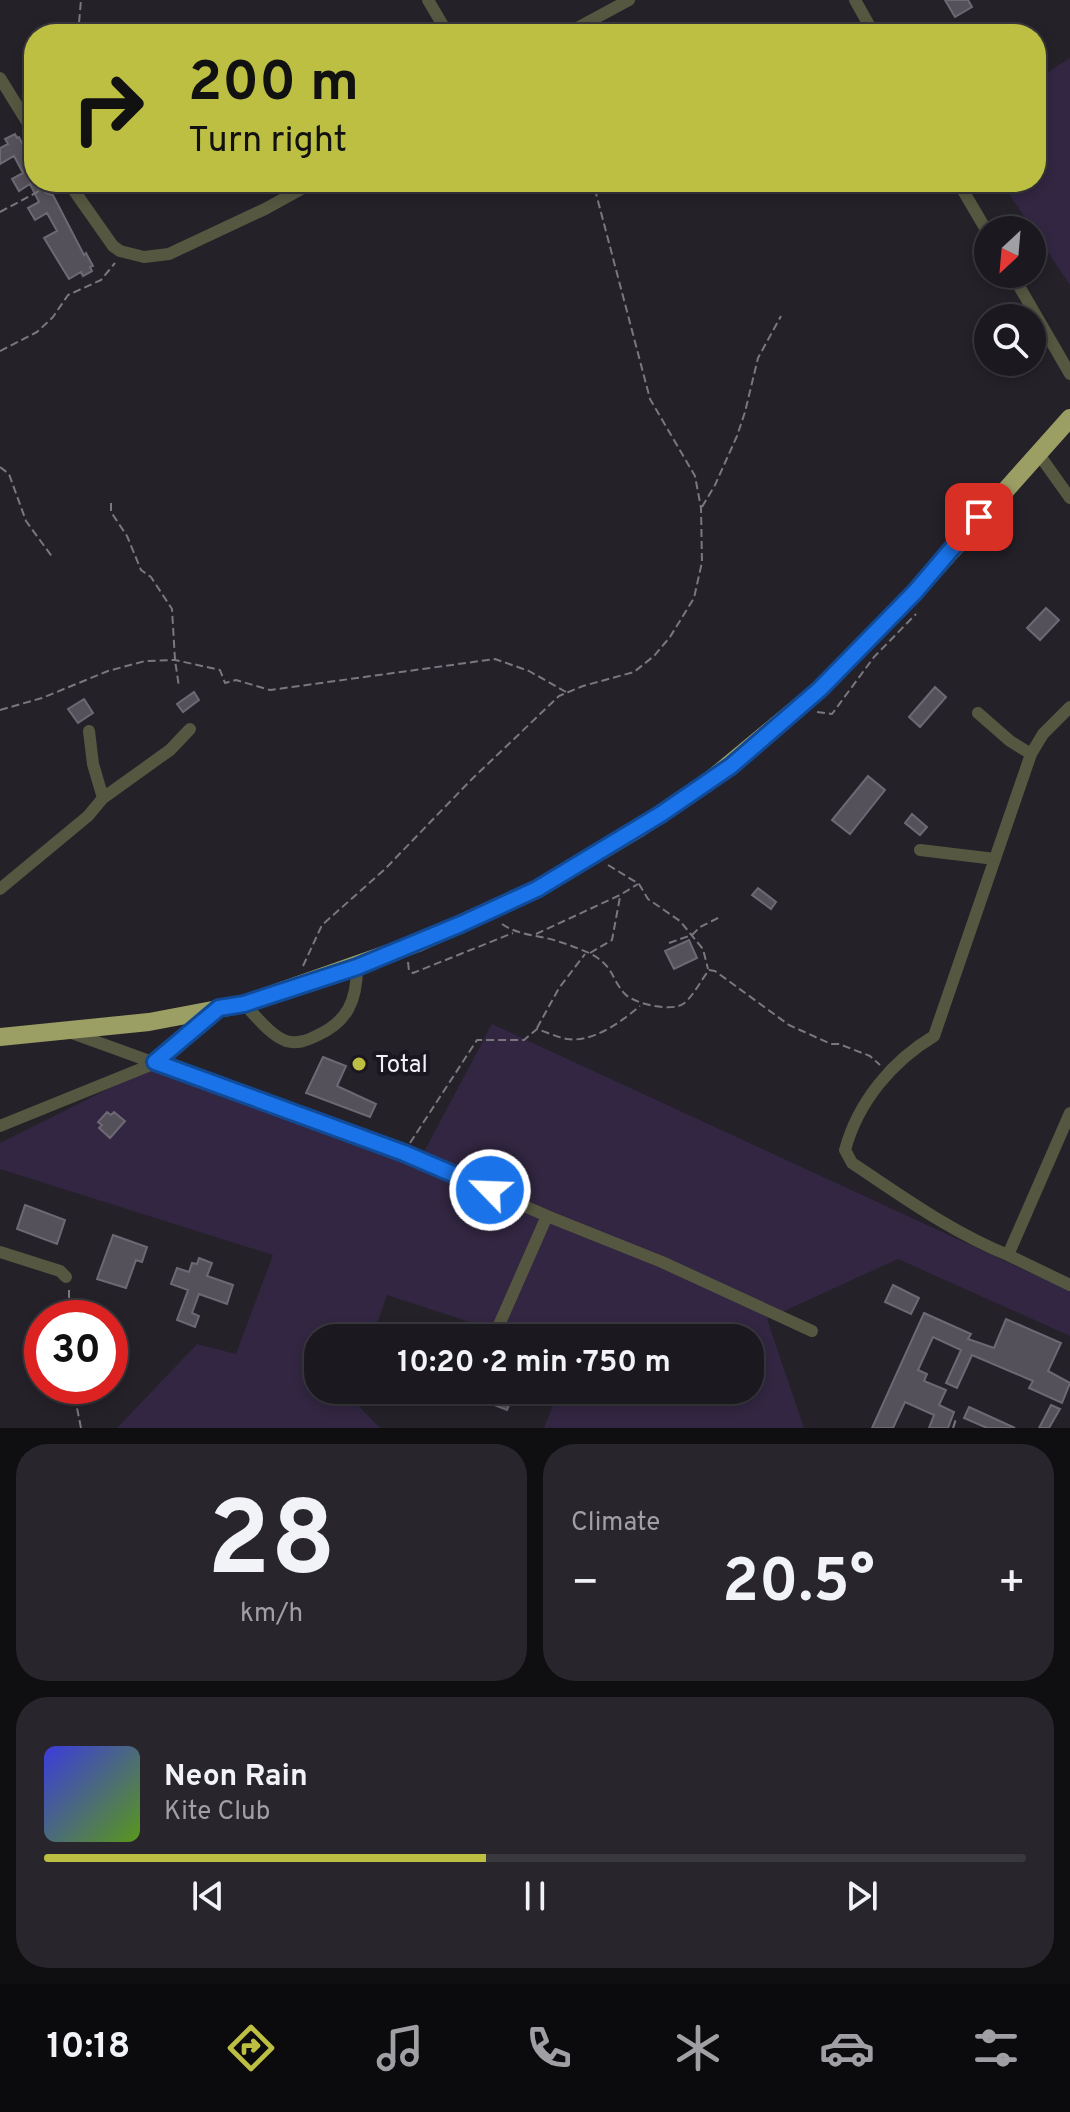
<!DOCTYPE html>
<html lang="en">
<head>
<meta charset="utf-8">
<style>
	body { margin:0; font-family:Overpass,sans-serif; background:#28262c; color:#f1f3f6; height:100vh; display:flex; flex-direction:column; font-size:30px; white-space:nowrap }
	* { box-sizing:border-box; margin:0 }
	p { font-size:26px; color:#a0a0a4 }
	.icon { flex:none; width:44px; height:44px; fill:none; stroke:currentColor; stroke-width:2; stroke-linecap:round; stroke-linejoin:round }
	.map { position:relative; height:1428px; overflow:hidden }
	.details { display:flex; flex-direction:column; gap:16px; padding:16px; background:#0f0e11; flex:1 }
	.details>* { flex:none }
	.top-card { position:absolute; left:24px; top:24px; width:1022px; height:168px; border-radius:32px; box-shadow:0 4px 12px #0003,0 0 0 2px #39383d; background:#bdbf43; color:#111; overflow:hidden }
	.needle { width:52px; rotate:206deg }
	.buttons { position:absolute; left:974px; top:216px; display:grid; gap:16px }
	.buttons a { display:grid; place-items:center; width:72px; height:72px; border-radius:50%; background:#1b191f; box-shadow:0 4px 12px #0003,0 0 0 2px #39383d; font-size:40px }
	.speed { position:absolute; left:24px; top:1300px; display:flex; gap:16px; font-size:40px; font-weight:700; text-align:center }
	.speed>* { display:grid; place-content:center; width:104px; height:104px; border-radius:50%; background:#1b191f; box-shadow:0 4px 12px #0003,0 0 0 2px #39383d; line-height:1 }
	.speed .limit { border:12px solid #d22; background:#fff; color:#111 }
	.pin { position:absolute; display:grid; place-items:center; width:68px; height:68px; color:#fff; margin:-34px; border-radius:16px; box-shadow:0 4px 12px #0006 }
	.me { position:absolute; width:88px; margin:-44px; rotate:294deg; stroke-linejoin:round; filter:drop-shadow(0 0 6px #0008) }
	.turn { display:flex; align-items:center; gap:28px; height:168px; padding:0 32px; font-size:36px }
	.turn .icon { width:104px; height:104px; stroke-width:2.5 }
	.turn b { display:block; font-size:56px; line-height:68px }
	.big { font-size:60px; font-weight:700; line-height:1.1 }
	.details .tile { flex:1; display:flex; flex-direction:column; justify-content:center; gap:12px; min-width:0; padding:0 28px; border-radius:32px; background:#28262c }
	.details .dial { align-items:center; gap:0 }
	.dial b { font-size:104px; line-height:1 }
	.song { display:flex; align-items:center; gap:24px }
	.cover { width:96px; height:96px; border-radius:12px; background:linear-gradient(135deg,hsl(240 70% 55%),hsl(90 70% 35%)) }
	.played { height:8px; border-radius:4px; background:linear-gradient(90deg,#bdbf43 45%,#39383d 45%) }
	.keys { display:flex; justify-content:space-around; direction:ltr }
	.heat { display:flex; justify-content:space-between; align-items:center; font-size:44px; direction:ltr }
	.details .tiles { flex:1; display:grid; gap:16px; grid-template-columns:1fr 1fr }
	.tile:last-child { grid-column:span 2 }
	.trip { position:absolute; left:304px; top:1324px; width:460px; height:80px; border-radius:32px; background:#1b191f; box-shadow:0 4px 12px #0003,0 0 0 2px #39383d; font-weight:700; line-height:80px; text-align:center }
	.menu { display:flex; height:128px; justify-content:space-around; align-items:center; background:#0b0a0c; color:#a0a0a4 }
	.menu .icon { width:56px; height:56px }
	.menu .current { color:#bdbf43 }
	.menu b { font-size:36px; color:#f1f3f6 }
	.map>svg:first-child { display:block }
	.green { fill:#322642 }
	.building { fill:#55515b; stroke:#6d6974; stroke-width:2 }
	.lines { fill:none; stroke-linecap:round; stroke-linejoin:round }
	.path { stroke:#7a777e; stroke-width:2; stroke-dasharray:8 4; stroke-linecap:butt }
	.minor { stroke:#565740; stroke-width:12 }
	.highway { stroke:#9c9f64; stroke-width:18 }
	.route-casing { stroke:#114b97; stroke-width:20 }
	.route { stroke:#1a73e8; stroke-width:14 }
	.poi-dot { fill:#bdbf43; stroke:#1b1720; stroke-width:3 }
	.labels { text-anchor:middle; stroke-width:8; stroke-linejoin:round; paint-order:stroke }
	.poi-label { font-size:24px; fill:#f3f0f6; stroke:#1b1720; text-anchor:start }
</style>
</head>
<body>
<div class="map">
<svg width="1070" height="1428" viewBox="0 0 1070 1428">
	<rect width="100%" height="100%" fill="#242129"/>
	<!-- green -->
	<path class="green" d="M1070 58V285L1001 182H1036V80Z
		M492 1024 1070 1291V1336L898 1259 767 1319 804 1428H544L559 1390H750V1338H518L387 1295 372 1338H318V1390H355L352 1399 380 1428H117L197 1344 236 1354 273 1255 0 1169V1143L154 1066 418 1163Z"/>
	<!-- building -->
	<path class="building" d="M945 0H968L972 7 955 17Z
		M15 134 17 138 19 137 34 168V182H41L46 193 53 195 84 255 86 253 93 266 90 267 92 271 83 276 81 272 69 279 44 238 57 231 47 213 35 220 28 208 39 202 30 184 19 191 12 179 23 173 14 156 0 164V148L8 144 5 139Z
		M1046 608 1059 620 1040 640 1027 628Z
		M935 687 946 697 920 727 909 717Z
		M194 692 199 700 183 712 177 704Z
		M84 699 93 713 78 723 68 709Z
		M868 776 885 790 850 834 832 820Z
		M912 814 927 827 920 835 905 823Z
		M758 888 776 902 771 909 752 895Z
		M689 940 697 958 674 969 665 951Z
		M323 1057 346 1066 337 1086 376 1104 370 1117 306 1093Z
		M107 1112 111 1115 114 1112 125 1121 110 1138 99 1128 102 1125 98 1122Z
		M25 1205 65 1220 57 1244 17 1229Z
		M113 1235 147 1247 142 1262 136 1260 126 1288 97 1279Z
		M199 1258 212 1263 207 1276 233 1285 227 1304 199 1294 192 1313 199 1316 195 1327 177 1320 188 1290 171 1284 177 1268 189 1272 192 1263 197 1264Z
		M893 1285 919 1298 911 1314 885 1302Z
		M924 1313 971 1334 968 1339 994 1348 1006 1319 1061 1343 1048 1371 1070 1383 1062 1403 1029 1388 1033 1381 972 1355 957 1388 946 1383 961 1350 933 1337 918 1370 927 1374 924 1381 946 1390 939 1405 954 1412 948 1428H929L934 1415 905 1402 893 1428H872Z
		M456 1390H515L507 1410Z
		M1051 1405 1060 1409 1049 1428H1039Z
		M969 1407 1015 1428H987L964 1418Z"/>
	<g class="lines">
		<!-- path -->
		<path class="path" d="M78 34 81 0
			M0 212 56 182
			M0 351 37 332 53 317 68 295 101 280 115 263
			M0 467 9 474 26 521 53 558
			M111 503V512L127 536 141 570 151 577 172 609 175 660 179 687
			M702 507 715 485 737 436 745 412 758 358 781 316
			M0 710 42 698 108 671 145 661 175 660 220 670 225 683 236 680 270 690 495 659 529 671 566 692
			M817 712 832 714 874 657 916 614
			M608 865 639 884 648 899 680 921 703 949 708 969
			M502 924C519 936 541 935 560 942 570 945 580 949 589 953 615 966 610 978 625 994 634 1004 672 1012 683 1004 693 997 701 980 709 970L715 971 789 1025 831 1044H839L870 1056 880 1065
			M536 934 620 895 638 884
			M669 943 692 935 700 927 720 917
			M590 953 612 940 620 897
			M408 962 409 971 413 973 513 933
			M303 966 322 925 385 869 471 780 559 696 583 686 634 672 654 656 670 637 694 598 702 562 701 508 695 476 650 399 593 182
			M537 1028 559 988 585 954
			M410 1143 477 1040H524L537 1029C546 1032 557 1037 567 1039 593 1043 622 1021 640 1006
			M69 1290V1297L79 1318
			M81 1428 77 1408 81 1386
			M953 1428 956 1419"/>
		<!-- minor -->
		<path class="minor" d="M428 0 448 34
			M855 0 874 34
			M566 34 629 0
			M0 78 34 133
			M68 182 113 246 120 251 144 257 169 254 265 209 314 182
			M958 182 988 233
			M1012 274 1070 374
			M1038 453 1070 498
			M978 713 1010 741 1031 754 1043 734 1070 707
			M1031 754 934 1036C892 1061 858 1102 845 1150L852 1163C902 1196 951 1232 1008 1255L1070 1113
			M103 798 170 750 190 729
			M920 850 995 859
			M0 889 88 816 103 798 93 764 89 731
			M244 1004C256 1016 270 1035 286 1041 297 1044 306 1041 316 1036 348 1022 357 1000 357 967
			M72 1033 404 1153 547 1216 499 1325
			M0 1126 153 1064 217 1010
			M547 1216 662 1262 812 1331
			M0 1252 60 1271 66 1277
			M1008 1255 1070 1285"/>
		<!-- highway -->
		<path class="highway" d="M0 1037 149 1022 244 1004 418 943 537 889 638 829 709 781 820 689 915 592 1070 418"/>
	</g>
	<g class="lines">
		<defs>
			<path id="route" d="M490 1190 404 1153 155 1062 219 1008 244 1004 357 967 461 924 537 889 661 814 731 766 820 689 915 592 979 517"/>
		</defs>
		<!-- route casing -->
		<use href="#route" class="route-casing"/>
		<!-- route -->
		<use href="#route" class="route"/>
	</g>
	<!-- markers -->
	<circle class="poi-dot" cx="359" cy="1064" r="8"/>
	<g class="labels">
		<!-- poi labels -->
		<g class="poi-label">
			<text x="375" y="1072">Total</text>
		</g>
	</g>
</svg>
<div class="buttons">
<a><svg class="needle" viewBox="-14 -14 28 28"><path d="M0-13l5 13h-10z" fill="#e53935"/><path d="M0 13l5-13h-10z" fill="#a0a0a4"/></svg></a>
<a><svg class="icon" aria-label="search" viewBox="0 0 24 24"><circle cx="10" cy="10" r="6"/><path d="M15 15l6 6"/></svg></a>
</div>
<div class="speed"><div class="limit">30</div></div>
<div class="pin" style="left:979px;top:517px;background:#d93025"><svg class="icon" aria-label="arrive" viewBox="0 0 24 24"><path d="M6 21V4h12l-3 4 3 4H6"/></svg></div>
<svg class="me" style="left:490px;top:1190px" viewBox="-20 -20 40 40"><circle r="17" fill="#1a73e8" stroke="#fff" stroke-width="3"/><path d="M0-11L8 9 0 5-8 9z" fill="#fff"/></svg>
<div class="trip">10:20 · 2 min · 750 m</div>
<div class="top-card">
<div class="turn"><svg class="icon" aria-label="right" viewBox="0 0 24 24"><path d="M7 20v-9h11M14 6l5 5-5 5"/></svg><div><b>200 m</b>Turn right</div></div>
</div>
</div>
<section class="details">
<div class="tiles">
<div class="tile dial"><b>28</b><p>km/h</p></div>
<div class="tile"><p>Climate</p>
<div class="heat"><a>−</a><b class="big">20.5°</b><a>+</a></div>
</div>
<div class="tile">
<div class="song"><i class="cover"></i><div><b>Neon Rain</b><p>Kite Club</p></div></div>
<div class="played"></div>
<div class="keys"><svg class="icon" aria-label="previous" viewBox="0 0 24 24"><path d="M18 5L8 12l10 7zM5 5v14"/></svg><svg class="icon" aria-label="pause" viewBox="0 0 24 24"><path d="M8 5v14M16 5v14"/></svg><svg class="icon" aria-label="next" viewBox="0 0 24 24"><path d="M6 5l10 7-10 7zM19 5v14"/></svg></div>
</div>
</div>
</section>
<nav class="menu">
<b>10:18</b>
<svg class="icon current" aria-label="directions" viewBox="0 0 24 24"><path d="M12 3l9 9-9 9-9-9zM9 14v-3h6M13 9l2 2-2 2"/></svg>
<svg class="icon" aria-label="music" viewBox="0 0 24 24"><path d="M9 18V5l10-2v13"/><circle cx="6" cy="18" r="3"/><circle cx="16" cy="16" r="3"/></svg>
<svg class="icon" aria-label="phone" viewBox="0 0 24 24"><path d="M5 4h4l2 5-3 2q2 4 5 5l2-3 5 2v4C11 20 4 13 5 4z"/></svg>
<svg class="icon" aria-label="climate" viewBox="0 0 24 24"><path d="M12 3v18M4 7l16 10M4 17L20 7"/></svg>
<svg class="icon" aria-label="car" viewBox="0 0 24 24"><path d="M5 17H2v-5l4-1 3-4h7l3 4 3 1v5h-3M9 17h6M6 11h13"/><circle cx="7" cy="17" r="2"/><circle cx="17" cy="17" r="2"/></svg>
<svg class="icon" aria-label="filters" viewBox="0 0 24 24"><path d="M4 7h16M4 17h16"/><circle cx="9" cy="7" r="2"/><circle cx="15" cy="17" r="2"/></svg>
</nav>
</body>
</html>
